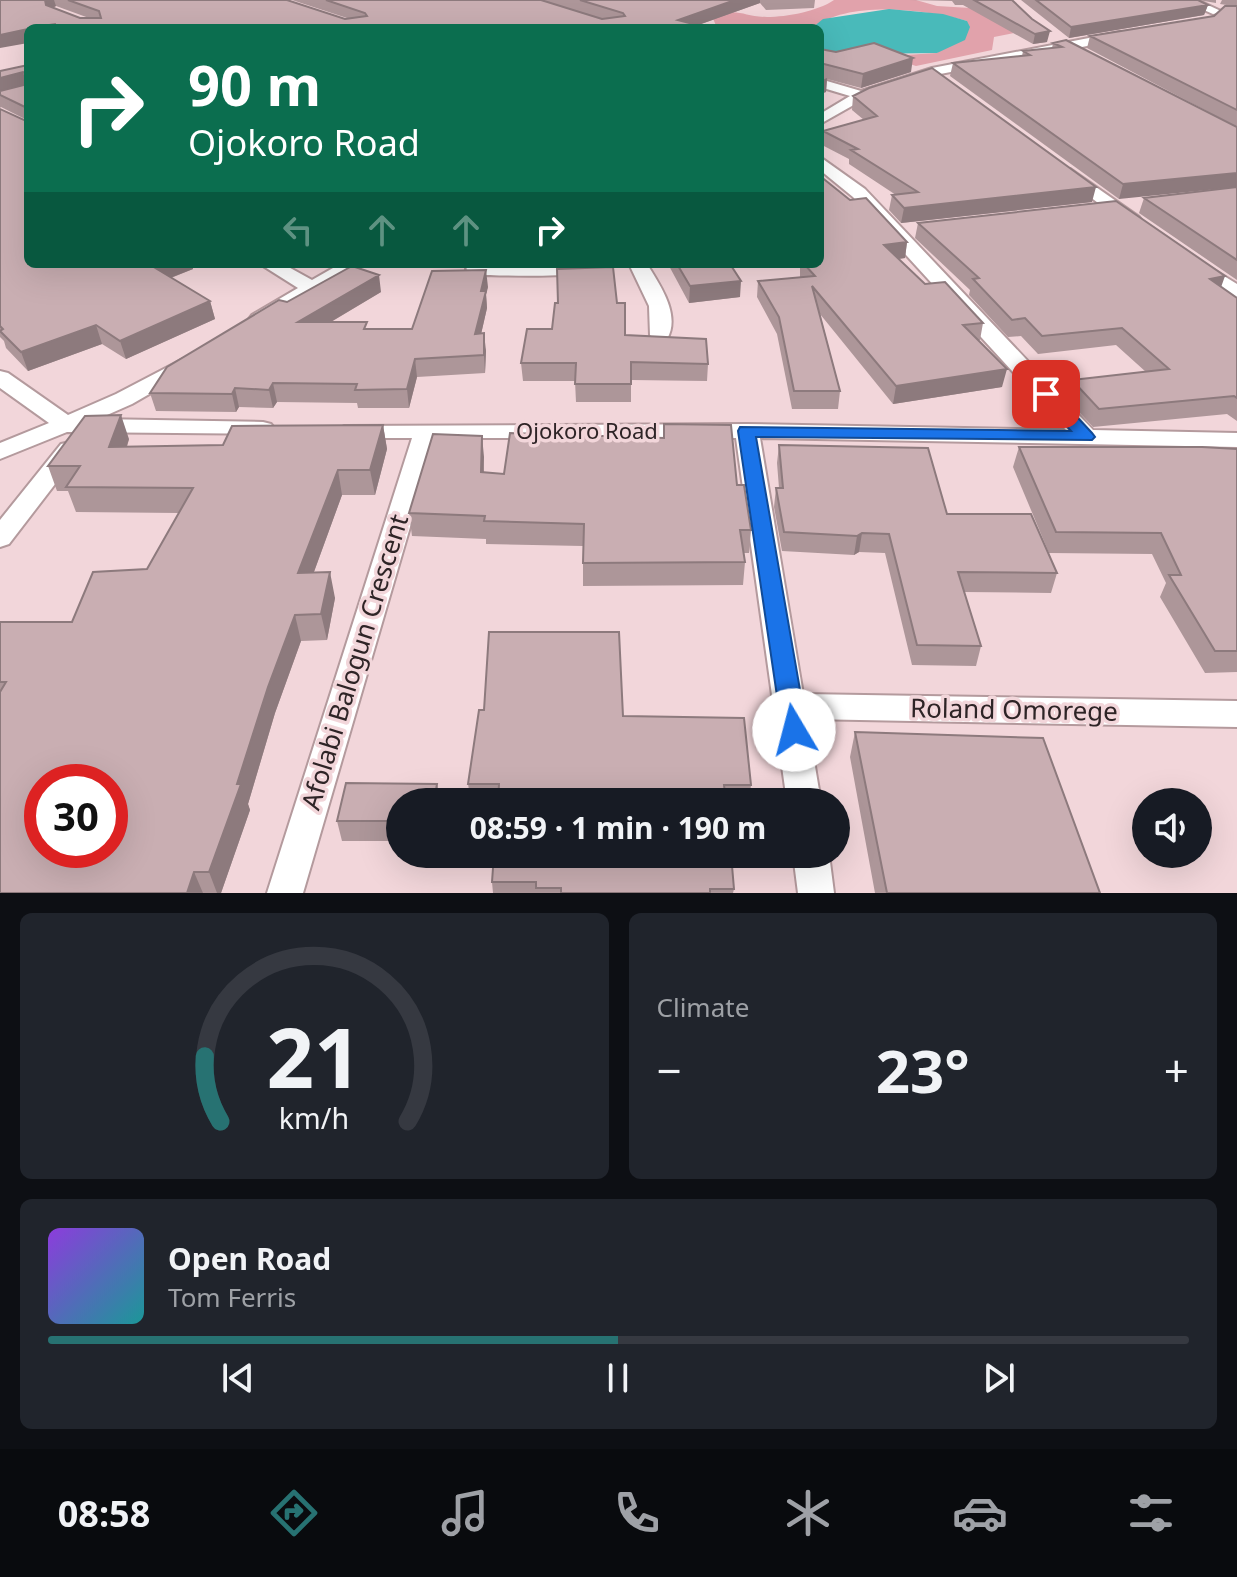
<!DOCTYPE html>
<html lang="en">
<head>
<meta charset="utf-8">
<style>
	body { margin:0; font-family:"Noto Sans",sans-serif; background:#20242c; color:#f1f3f6; height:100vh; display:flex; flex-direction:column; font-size:30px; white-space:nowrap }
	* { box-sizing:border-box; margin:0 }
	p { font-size:26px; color:#9ea1a6 }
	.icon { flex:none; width:44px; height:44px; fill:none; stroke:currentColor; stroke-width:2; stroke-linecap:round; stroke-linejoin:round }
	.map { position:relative; height:893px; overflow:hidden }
	.panel { display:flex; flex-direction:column; gap:20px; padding:20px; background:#0d0f14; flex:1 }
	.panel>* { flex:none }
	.hud { position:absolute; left:24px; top:24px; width:800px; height:244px; border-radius:12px; box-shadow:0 8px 32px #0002; background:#0b6e4f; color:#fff; overflow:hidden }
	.fabs { position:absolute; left:1132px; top:788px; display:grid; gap:16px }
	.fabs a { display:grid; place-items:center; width:80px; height:80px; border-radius:50%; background:#171b24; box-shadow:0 8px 32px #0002; font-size:40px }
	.speed { position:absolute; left:24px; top:764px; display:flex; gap:16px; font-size:40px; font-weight:700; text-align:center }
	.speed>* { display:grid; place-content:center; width:104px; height:104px; border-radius:50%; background:#171b24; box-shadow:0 8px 32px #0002; line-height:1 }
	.speed .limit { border:12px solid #d22; background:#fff; color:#111 }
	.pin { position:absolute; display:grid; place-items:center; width:68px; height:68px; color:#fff; margin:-34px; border-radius:16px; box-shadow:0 4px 12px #0006 }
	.me { position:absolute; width:88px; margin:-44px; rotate:352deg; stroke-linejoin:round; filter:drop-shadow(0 0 6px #0008) }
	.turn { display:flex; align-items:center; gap:28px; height:168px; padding:0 32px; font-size:36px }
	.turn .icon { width:104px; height:104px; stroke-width:2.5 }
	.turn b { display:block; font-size:56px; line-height:68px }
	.lanes { display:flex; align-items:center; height:76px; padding:0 32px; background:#0003; justify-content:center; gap:40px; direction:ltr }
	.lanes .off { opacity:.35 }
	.big { font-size:60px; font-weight:700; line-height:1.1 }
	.panel .widget { flex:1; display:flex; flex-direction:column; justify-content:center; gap:12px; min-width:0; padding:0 28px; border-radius:12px; background:#20242c }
	.panel .dial { align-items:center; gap:0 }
	.dial svg { height:208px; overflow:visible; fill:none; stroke:#363941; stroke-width:7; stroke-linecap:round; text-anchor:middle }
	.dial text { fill:#f1f3f6; stroke:none }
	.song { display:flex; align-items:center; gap:24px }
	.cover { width:96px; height:96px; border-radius:12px; background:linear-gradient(135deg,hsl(270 70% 55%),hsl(180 70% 35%)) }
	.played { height:8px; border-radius:4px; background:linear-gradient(90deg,#277272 50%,#363941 50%) }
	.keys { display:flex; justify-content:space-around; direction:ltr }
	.heat { display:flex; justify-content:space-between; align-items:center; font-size:44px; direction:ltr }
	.panel .tiles { flex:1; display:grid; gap:20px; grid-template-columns:1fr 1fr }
	.widget:last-child { grid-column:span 2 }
	.trip { position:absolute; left:386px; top:788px; width:464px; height:80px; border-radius:40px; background:#171b24; box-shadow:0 8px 32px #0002; font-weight:700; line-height:80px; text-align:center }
	.tabs { display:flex; height:128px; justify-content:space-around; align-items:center; background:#090b0e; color:#9ea1a6 }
	.tabs .icon { width:56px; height:56px }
	.tabs .current { color:#277272 }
	.tabs b { font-size:36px; color:#f1f3f6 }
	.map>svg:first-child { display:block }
	.green { fill:#e1a2ab }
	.water { fill:#49baba }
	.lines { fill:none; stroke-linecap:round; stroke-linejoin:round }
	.street-casing { stroke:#b49a9d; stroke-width:4 }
	.street { fill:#fff; fill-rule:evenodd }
	.wall { fill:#ad9699; fill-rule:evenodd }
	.shaded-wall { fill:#8d7a7d }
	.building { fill:#c9aeb2; stroke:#8d7a7d; stroke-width:2; fill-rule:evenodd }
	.route { fill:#1a73e8; stroke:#114b97; stroke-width:2 }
	.labels { text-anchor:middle; stroke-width:7; stroke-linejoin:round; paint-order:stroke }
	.street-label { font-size:22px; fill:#2e2426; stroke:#f2d6da }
	.near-street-label { font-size:26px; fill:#2e2426; stroke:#f2d6da }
</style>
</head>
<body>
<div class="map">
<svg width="1237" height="893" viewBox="0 0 1237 893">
	<rect width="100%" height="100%" fill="#f2d6da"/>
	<!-- green -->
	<path class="green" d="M834 0H916L937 6 987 9 1019 32 994 37 992 50 916 66 894 59 905 55 937 53 967 21C925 9 848 0 812 28H717L712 16C740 7 743 17 767 17 787 17 818 11 834 0Z"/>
	<!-- water -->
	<path class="water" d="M889 9 943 14 967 21 970 27 965 40 937 53 863 54 820 50V28H812L823 19Z"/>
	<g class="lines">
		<defs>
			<path id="street" d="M1181 0H1197L1223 12 1213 14Z
				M1120 32 1126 36 1124 39 935 75 866 98 820 124V114L850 96 820 87V79L861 91 932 68Z
				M820 157 865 189 1093 430 1237 433V447L760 438 803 694 1237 701V727L807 719 821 802H787L736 438H436L303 893H267L412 438H352L344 436 340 431 344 426 747 424 1066 430 853 197 820 170Z
				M1070 169 1139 217 1142 221 1139 225H1127L1064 177V171Z
				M1196 259 1237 284V299L1189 269 1187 265 1189 261Z
				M260 264H283L312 280 340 264H363L259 325 249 319 252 315 298 288Z
				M616 264C601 280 501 275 475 275L466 269 472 264Z
				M629 264H647C660 285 681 315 667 339H653L650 335 649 306Z
				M183 359 191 360 194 365 191 370 132 404 98 419 263 422 271 424 275 429 271 434 67 432 0 459V443L49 423 0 388V371L8 373 68 415 116 394Z
				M70 442 79 444 82 449 9 544 0 547V520L61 444Z
				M793 854H829L834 893H798Z"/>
		</defs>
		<!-- street casing -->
		<use href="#street" class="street-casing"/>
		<!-- street -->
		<use href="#street" class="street"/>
	</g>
	<!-- wall -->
	<path class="wall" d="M0 0H287L345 19 347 18 292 0H815L814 8 766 10 760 3 698 25 28 28ZM56 6 89 18H80L53 8Z
		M909 0H1012L1047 42 1033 44 963 5H955L952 1Z
		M1021 0H1198L1208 5 1204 15 1069 38Z
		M1198 0H1216V3Z
		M1222 0H1237V127L1087 48 1090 36 1214 16 1233 6 1220 4Z
		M1053 43 1237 127 1119 199 950 76 953 63 1022 56 1023 51 1052 48Z
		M820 49 911 72 861 88 827 79 826 92 820 94Z
		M28 65V264H192L193 269 171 278 210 301 215 319 126 359 102 344 28 371 6 348 4 341 0 337V109L26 121 25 119 1 107 0 108V71Z
		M853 96 1092 202 901 223 889 210 892 195H896L849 164V159L822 145 823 131 864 120 852 110Z
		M1237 187V280L1139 213 1144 198Z
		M850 200 907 242 905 258 898 259 925 284 983 323 980 340H978L1002 387 893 404 820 314 840 391 838 409H792L777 334 757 297 758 281 800 277V264H820Z
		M918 223 1221 287 1237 298V421L1227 414 1093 427 1066 398 1072 380 1146 372 1116 345 1038 354 1021 336 1008 337 969 295 970 290 915 238Z
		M668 264H730L740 297 689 303Z
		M488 287 486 294 487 308 481 334 486 351 485 373 417 377 409 408H358L357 403 277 402 273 408 239 407 236 412 156 411 150 393 287 302 381 292 331 322 368 329H412Z
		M558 303H617L625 335 708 364 707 381 631 380V402H576L575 381H523L521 363 552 329Z
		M664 424 737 485 751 530 749 553H744L745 562 743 585 583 586V546L486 544V539L412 536 409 513 482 436 484 472 504 474 664 438Z
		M383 425 387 449 375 495H342L314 572 335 598 327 640 301 641 275 713 248 804 250 810 221 893H0V622H72L147 569 179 513 76 512 68 491H57L48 466 129 439 127 447 223 445Z
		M779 445 947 514 1057 573 1051 593 964 592 981 646 976 666 912 665 885 553 859 552 854 555 782 551 774 507 776 488H779L777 463Z
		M1019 447 1237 449V672L1205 673 1160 597 1166 583 1152 554 1049 553 1013 467Z
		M623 716 751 785 749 802H471L468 784Z
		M855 732 1100 893H875L850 757Z
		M400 802V841H342L337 821Z
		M494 854 734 889 733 893H493L492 882Z"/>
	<!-- shaded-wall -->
	<path class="shaded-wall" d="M45 0H54L56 6 48 10Z
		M735 0H760V3L690 28 678 20Z
		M1208 5 1204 15 1069 38 1071 27Z
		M55 24 56 28H35Z
		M28 29V43L0 48V35Z
		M1050 31 1047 42 1033 44 1035 34Z
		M913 58 911 72 861 88 863 74Z
		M23 72 27 85 0 93V78Z
		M827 78 826 92 820 94V81Z
		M1237 173V187L1119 199 1123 184Z
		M1096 187 1092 202 901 223 904 208Z
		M907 242 905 258 882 261 884 245Z
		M157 264H192L193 269 157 283 152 266Z
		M486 270 488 287 486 294 487 308 477 352 475 334 481 291Z
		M379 275 381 292 302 339 298 322Z
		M1225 276 1219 293 1210 279Z
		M741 281 740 297 689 303 690 286Z
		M210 301 215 319 126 359 120 341Z
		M96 325 102 344 28 371 21 352Z
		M484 333 486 351 485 373 484 355Z
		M415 359 417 377 409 408 407 389Z
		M1007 369 1002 387 893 404 896 386Z
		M273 383 277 402 273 408 269 390Z
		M235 388 239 407 236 412 232 394Z
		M121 415 129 439 118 472 109 447Z
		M383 425 387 449 375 495 370 470Z
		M482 436 484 457 483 494 481 472Z
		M338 470 342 495 304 599 298 573Z
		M862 533 859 552 854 555 857 536Z
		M330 572 335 598 327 640 321 614Z
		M295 615 301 641 275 713 248 804 250 810 221 893H217L209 872 268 687Z
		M437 784 440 802H434Z
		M194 872 203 893H187Z"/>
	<!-- building -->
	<path class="building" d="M0 0H45L46 5 80 18H101L99 11 68 0H287L345 19 367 16 365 13 326 0H541L602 19 625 16 623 13 580 0H735L678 20 709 28H56L55 24 28 28V29L0 35Z
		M974 0H1012L1032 19 1050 31 1035 34Z
		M1036 0H1198L1208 5 1071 27Z
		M1225 6H1237V110L1090 36 1214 16Z
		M1066 40 1237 127V173L1123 184 953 63 1030 55 1023 51 1062 47 1053 43Z
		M874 43 913 58 863 74 820 63V49L836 52Z
		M28 65V264H157L152 266 210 301 120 341 96 325 21 352 0 331 3 329 0 326V109L26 121 25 107 0 95V91L24 85 27 74 23 72 0 78V71Z
		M932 68 1096 187 904 208 892 195 918 192 851 150 858 149 823 131 877 116 853 96 869 88Z
		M820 176 850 200 866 198 907 242 884 245 925 284 945 282 983 323 963 325 1007 369 896 386 812 286 840 391H794L779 317 758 281 815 276 804 264H820Z
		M1237 187V260L1144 198Z
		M1116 201 1225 276 1210 279 1237 298V398L1234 396 1099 409 1072 380 1169 369 1122 328 1042 336 1025 318 1012 320 973 279 979 278 918 223Z
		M677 264H730L741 281 690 286Z
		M352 266 379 275 298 322H367L364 329H412L432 271 486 270 481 291H486L475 334 484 333V355L415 359 407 389 355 390 357 384 273 383 269 390 235 388 232 394 150 393 167 367 279 300 287 302Z
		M613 267 617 303H625V335L706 339 708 364 631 362V384H575L576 363H521L527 329H552L555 303H558L557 269Z
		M121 415 109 447 223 445 232 426 383 425 370 470H338L298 573 330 572 321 614 295 615 268 687 237 784H241L209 872H194L187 893H0V692L6 682H0V622H72L93 572 147 569 193 488 66 487 80 466H48L85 416ZM42 782H110V850H42Z
		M664 424 731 425 737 485H744L751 530H740L745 562 583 563 584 524 484 521 485 516 409 513 433 434 482 436 481 472 504 474 510 433 664 438Z
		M779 445 928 448 947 514H1031L1057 573 958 572 981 646 917 645 889 534 862 533 857 536 784 532 776 488H783Z
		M1019 447H1202L1237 449V651H1215L1169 575H1181L1161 533 1056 532Z
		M489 632H619L623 716 744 718 751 785H724L726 802H498L499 784H468L479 710H484Z
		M855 732 1043 738 1100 893H887Z
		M346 783 437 784 434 802H400V821H337Z
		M494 854H731L734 889H710V893H561V888H536V882H492Z"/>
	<!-- route -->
	<path class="route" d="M1046 389 1052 390 1092 433 1095 437 1092 440 756 437 807 730 803 737 794 740 786 737 782 730 738 431 740 427 1071 431 1037 394Z"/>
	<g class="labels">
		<!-- street labels -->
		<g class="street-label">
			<text x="587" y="439">Ojokoro Road</text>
		</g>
		<!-- near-street labels -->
		<g class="near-street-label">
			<text transform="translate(355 662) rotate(-73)" y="9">Afolabi Balogun Crescent</text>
			<text transform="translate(1014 710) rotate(1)" y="9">Roland Omorege</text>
		</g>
	</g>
</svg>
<div class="fabs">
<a><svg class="icon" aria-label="sound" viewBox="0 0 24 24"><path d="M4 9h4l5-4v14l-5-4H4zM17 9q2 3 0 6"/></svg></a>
</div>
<div class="speed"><div class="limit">30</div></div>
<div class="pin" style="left:1046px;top:394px;background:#d93025"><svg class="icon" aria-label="arrive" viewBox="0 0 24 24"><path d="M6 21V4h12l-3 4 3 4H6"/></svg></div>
<svg class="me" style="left:794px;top:730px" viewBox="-20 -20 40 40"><circle r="19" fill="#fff"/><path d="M0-13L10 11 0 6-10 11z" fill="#1a73e8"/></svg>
<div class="trip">08:59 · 1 min · 190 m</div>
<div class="hud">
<div class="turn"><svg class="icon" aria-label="right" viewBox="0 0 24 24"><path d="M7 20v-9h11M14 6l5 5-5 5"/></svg><div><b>90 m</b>Ojokoro Road</div></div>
<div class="lanes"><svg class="icon off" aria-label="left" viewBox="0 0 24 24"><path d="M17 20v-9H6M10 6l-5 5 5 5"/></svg><svg class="icon off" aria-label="ahead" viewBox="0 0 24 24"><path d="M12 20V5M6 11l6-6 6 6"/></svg><svg class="icon off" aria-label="ahead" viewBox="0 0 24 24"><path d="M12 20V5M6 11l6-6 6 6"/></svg><svg class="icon" aria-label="right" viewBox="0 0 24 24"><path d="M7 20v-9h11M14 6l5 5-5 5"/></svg></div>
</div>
</div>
<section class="panel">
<div class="tiles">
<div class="widget dial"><svg viewBox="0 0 100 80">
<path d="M14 69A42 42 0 1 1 86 69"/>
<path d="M14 69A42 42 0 0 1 8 44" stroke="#277272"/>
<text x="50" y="56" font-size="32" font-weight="700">21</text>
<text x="50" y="72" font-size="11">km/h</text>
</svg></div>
<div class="widget"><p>Climate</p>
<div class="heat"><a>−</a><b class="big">23°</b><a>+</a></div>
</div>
<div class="widget">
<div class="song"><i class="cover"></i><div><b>Open Road</b><p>Tom Ferris</p></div></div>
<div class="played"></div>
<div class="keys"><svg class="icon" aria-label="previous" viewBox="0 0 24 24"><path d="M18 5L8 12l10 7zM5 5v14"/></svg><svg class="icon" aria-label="pause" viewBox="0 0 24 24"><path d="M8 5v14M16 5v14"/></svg><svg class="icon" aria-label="next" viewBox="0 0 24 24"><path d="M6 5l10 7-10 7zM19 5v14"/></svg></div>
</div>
</div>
</section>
<nav class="tabs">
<b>08:58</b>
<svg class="icon current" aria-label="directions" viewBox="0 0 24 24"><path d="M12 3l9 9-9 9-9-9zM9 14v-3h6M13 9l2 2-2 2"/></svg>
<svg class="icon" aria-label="music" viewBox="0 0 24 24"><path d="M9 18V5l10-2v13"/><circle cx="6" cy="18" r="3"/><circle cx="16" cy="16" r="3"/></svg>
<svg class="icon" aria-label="phone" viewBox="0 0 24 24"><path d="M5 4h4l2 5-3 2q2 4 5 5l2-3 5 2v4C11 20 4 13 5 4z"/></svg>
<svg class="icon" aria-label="climate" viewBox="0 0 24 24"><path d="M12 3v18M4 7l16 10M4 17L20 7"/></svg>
<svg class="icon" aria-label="car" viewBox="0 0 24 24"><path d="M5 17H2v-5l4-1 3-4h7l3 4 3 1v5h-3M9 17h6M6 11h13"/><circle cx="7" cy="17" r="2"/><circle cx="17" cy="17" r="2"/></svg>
<svg class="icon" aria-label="filters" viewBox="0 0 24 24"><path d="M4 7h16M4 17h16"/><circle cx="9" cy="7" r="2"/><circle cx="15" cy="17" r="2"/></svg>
</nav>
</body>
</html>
